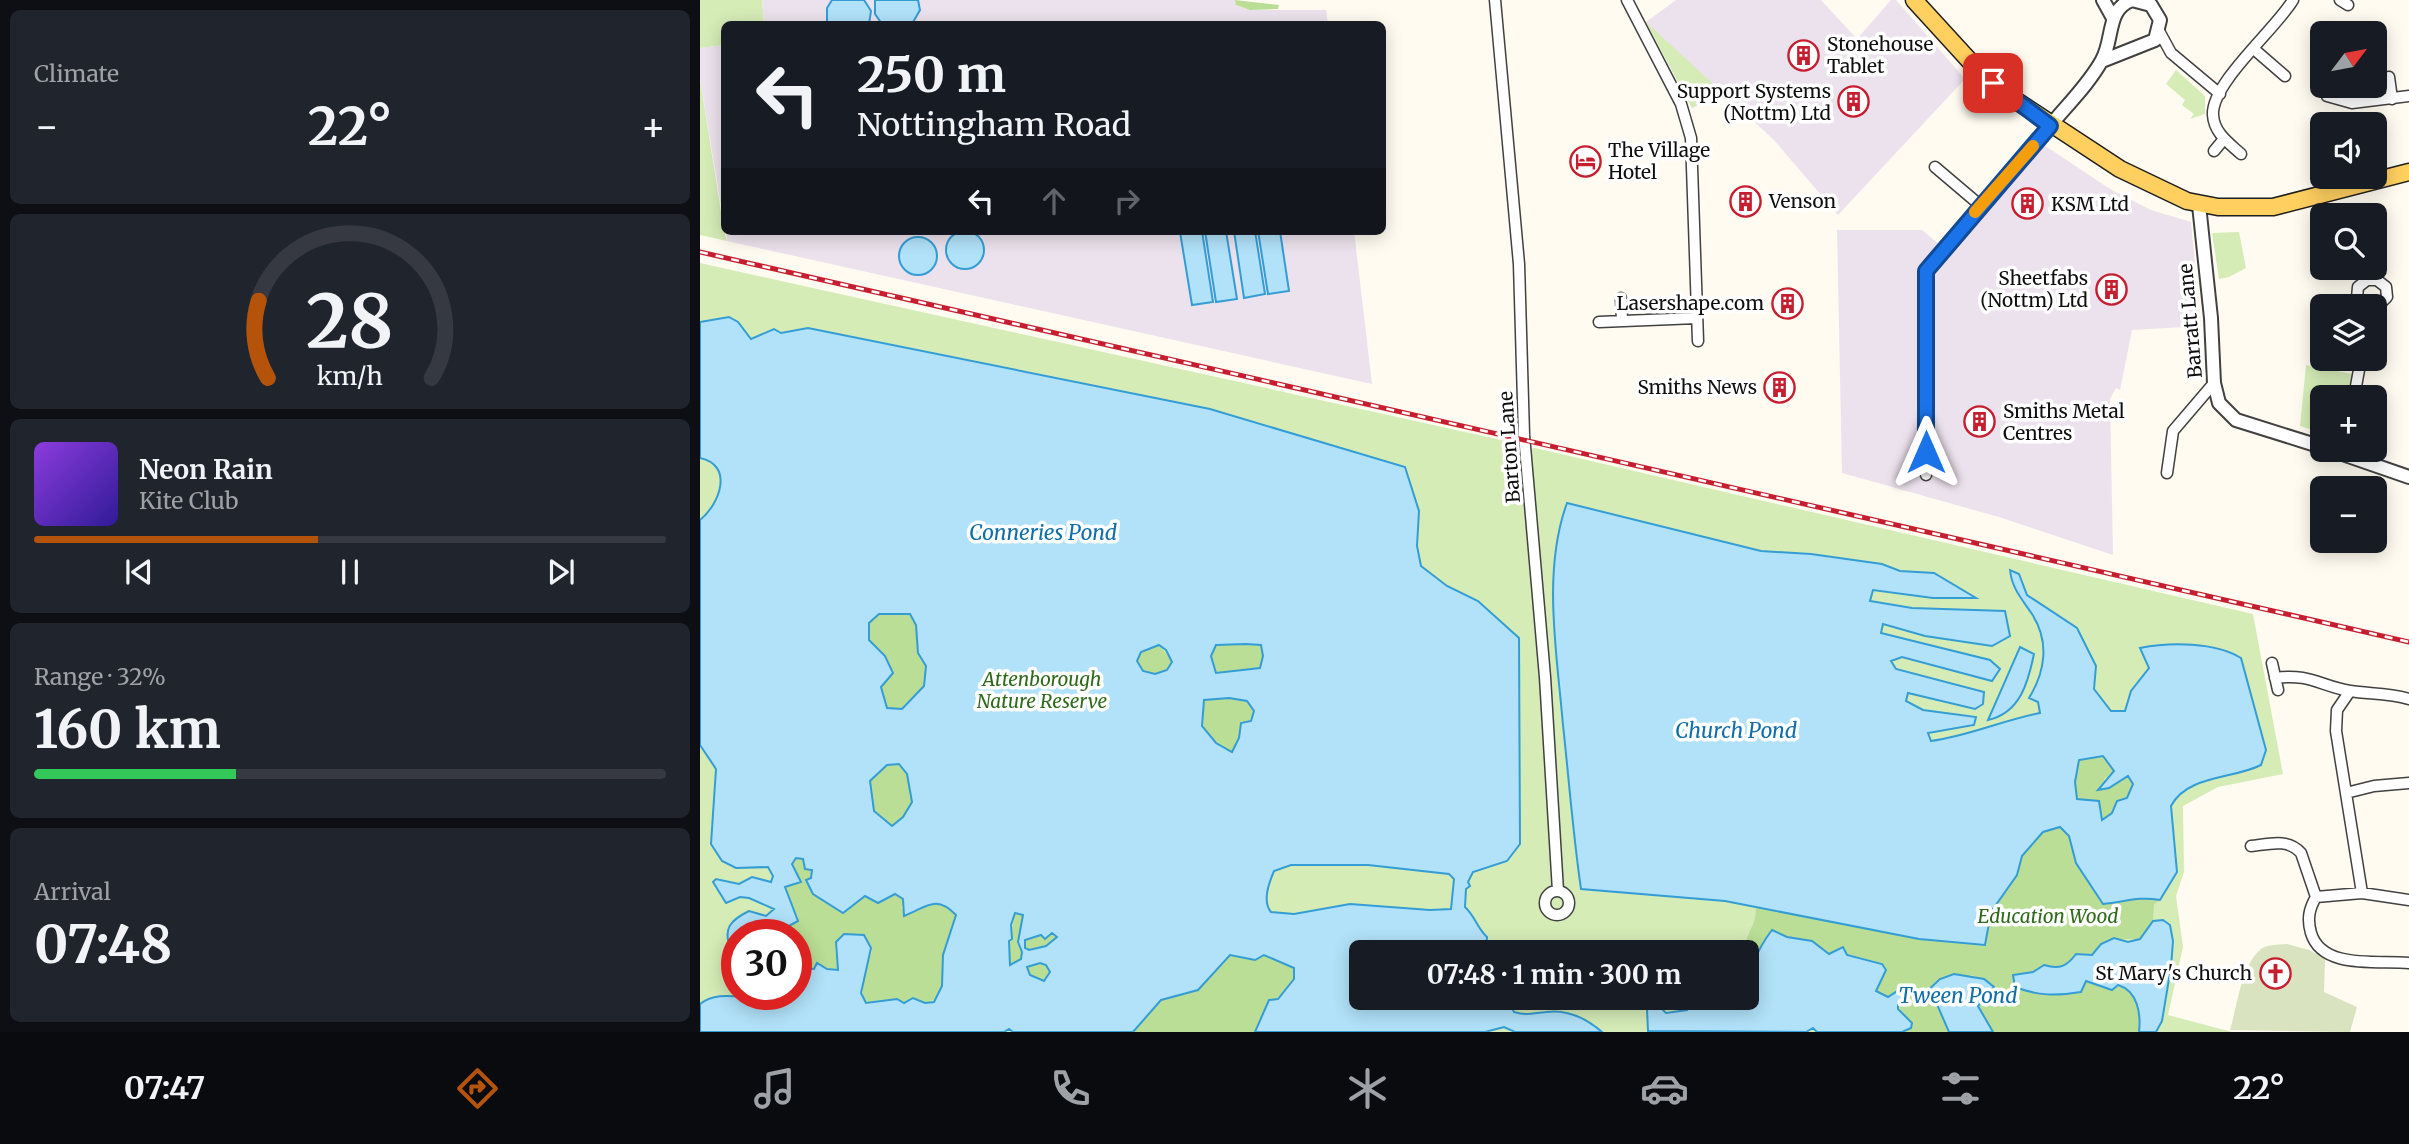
<!DOCTYPE html>
<html lang="en">
<head>
<meta charset="utf-8">
<style>
	body { margin:0; font-family:Merriweather,serif; background:#20242c; color:#f1f3f6; height:100vh; display:flex; flex-direction:column; font-size:26px; white-space:nowrap }
	* { box-sizing:border-box; margin:0 }
	p { font-size:23px; color:#9ea1a6 }
	.icon { flex:none; width:38px; height:38px; fill:none; stroke:currentColor; stroke-width:2; stroke-linecap:round; stroke-linejoin:round }
	.map { position:relative; flex:1; overflow:hidden }
	.drawer { display:flex; flex-direction:column; gap:10px; padding:10px; background:#0d0f14; width:700px }
	.drawer>* { flex:none }
	.guide { position:absolute; left:21px; top:21px; width:665px; height:214px; border-radius:10px; box-shadow:0 4px 18px #0003; background:#171b24; color:#f1f3f6; overflow:hidden }
	.needle { width:46px; rotate:58deg }
	.tools { position:absolute; left:1610px; top:21px; display:grid; gap:14px }
	.tools a { display:grid; place-items:center; width:77px; height:77px; border-radius:10px; background:#171b24; box-shadow:0 4px 18px #0003; font-size:35px }
	.speed { position:absolute; left:21px; top:919px; display:flex; gap:14px; font-size:35px; font-weight:700; text-align:center }
	.speed>* { display:grid; place-content:center; width:91px; height:91px; border-radius:50%; background:#171b24; box-shadow:0 4px 18px #0003; line-height:1 }
	.speed .limit { border:10px solid #d22; background:#fff; color:#111 }
	.pin { position:absolute; display:grid; place-items:center; width:60px; height:60px; color:#fff; margin:-30px; border-radius:14px; box-shadow:0 4px 10px #0006 }
	.me { position:absolute; width:77px; margin:-38px; rotate:0deg; stroke-linejoin:round; filter:drop-shadow(0 0 5px #0008) }
	.turn { display:flex; align-items:center; gap:24px; height:147px; padding:0 21px; font-size:32px }
	.turn .icon { width:91px; height:91px; stroke-width:2.5 }
	.turn b { display:block; font-size:49px; line-height:60px }
	.lanes { display:flex; align-items:center; height:66px; padding:0 21px; background:#0003; justify-content:center; gap:35px; direction:ltr }
	.lanes .off { opacity:.35 }
	.big { font-size:52px; font-weight:700; line-height:1.1 }
	.drawer .tile { flex:1; display:flex; flex-direction:column; justify-content:center; gap:10px; min-width:0; padding:0 24px; border-radius:10px; background:#20242c }
	.drawer .dial { align-items:center; gap:0 }
	.dial svg { height:182px; overflow:visible; fill:none; stroke:#363941; stroke-width:7; stroke-linecap:round; text-anchor:middle }
	.dial text { fill:#f1f3f6; stroke:none }
	.song { display:flex; align-items:center; gap:21px }
	.cover { width:84px; height:84px; border-radius:10px; background:linear-gradient(135deg,hsl(270 70% 55%),hsl(250 70% 35%)) }
	.played { height:7px; border-radius:4px; background:linear-gradient(90deg,#b45309 45%,#363941 45%) }
	.keys { display:flex; justify-content:space-around; direction:ltr }
	.heat { display:flex; justify-content:space-between; align-items:center; font-size:38px; direction:ltr }
	.charge { height:10px; border-radius:5px; background:linear-gradient(90deg,#34c759 32%,#363941 0) }
	.trip { position:absolute; left:649px; top:940px; width:410px; height:70px; border-radius:10px; background:#171b24; box-shadow:0 4px 18px #0003; font-weight:700; line-height:70px; text-align:center }
	.dock { display:flex; height:112px; justify-content:space-around; align-items:center; background:#090b0e; color:#9ea1a6 }
	.dock .icon { width:49px; height:49px }
	.dock .on { color:#b45309 }
	.dock b { font-size:32px; color:#f1f3f6 }
	main { display:flex; flex:1; min-height:0 }
	.map>svg:first-child { display:block }
	.industrial { fill:#ece2ed }
	.green { fill:#d5ecb7; fill-rule:evenodd }
	.forest { fill:#bade95 }
	.cemetery { fill:#d9e3bf }
	.water { fill:#b1e2f9; stroke:#349dd5; stroke-width:2; fill-rule:evenodd }
	.lines { fill:none; stroke-linecap:round; stroke-linejoin:round }
	.minor-casing { stroke:#414141; stroke-width:13 }
	.tertiary-casing { stroke:#414141; stroke-width:16 }
	.primary-casing { stroke:#1f1f1f; stroke-width:19 }
	.minor { stroke:#fff; stroke-width:10 }
	.tertiary { stroke:#fff; stroke-width:12 }
	.primary { stroke:#ffd060; stroke-width:16 }
	.rail-casing { stroke:#c71e2f; stroke-width:5 }
	.rail { stroke:#fff; stroke-width:2.5; stroke-dasharray:8; stroke-linecap:butt }
	.route-casing { stroke:#114b97; stroke-width:18 }
	.route { stroke:#1a73e8; stroke-width:12 }
	.slow { stroke:#f59e0b; stroke-width:12 }
	.labels { text-anchor:middle; stroke-width:7; stroke-linejoin:round; paint-order:stroke }
	.poi-label { font-size:19px; fill:#0e0e0e; stroke:#fff; text-anchor:start }
	.street-label { font-size:19px; fill:#0e0e0e; stroke:#fff }
	.park-label { font-size:19px; font-style:italic; fill:#2f6a1b; stroke:#fff }
	.water-label { font-size:21px; font-style:italic; fill:#106ea8; stroke:#fff }
</style>
</head>
<body>
<main>
<section class="drawer">
<div class="tile"><p>Climate</p>
<div class="heat"><a>−</a><b class="big">22°</b><a>+</a></div>
</div>
<div class="tile dial"><svg viewBox="0 0 100 80">
<path d="M14 69A42 42 0 1 1 86 69"/>
<path d="M14 69A42 42 0 0 1 10 35" stroke="#b45309"/>
<text x="50" y="56" font-size="32" font-weight="700">28</text>
<text x="50" y="72" font-size="11">km/h</text>
</svg></div>
<div class="tile">
<div class="song"><i class="cover"></i><div><b>Neon Rain</b><p>Kite Club</p></div></div>
<div class="played"></div>
<div class="keys"><svg class="icon" aria-label="previous" viewBox="0 0 24 24"><path d="M18 5L8 12l10 7zM5 5v14"/></svg><svg class="icon" aria-label="pause" viewBox="0 0 24 24"><path d="M8 5v14M16 5v14"/></svg><svg class="icon" aria-label="next" viewBox="0 0 24 24"><path d="M6 5l10 7-10 7zM19 5v14"/></svg></div>
</div>
<div class="tile"><p>Range · 32%</p><b class="big">160 km</b><div class="charge"></div></div>
<div class="tile"><p>Arrival</p><b class="big">07:48</b></div>
</section>
<div class="map">
<svg width="1709" height="1032" viewBox="0 0 1709 1032">
	<rect width="100%" height="100%" fill="#fffbf0"/>
	<!-- industrial -->
	<path class="industrial" d="M62 0H535L536 5 550 10H626L628 24H64Z
		M976 0H1121L1157 39 1191 0H1196L1265 79 1138 215 1074 140 1023 93 992 108 946 22Z
		M24 45V224L0 79V48Z
		M1332 137 1410 189 1451 210 1491 222 1501 326 1432 330 1420 390 1416 388 1410 399 1413 555 1299 517 1142 473 1137 230H1222L1239 244Z
		M26 231H654L672 384 27 241Z"/>
	<!-- green -->
	<path class="green" d="M0 0H62L64 24H24V45L0 48Z
		M946 22 1023 93 992 108Z
		M1476 70 1505 96V114L1490 119 1494 114 1482 105 1485 100 1466 84Z
		M0 79 24 231 27 241 0 235Z
		M1539 232 1546 268 1529 277 1519 279 1512 233Z
		M0 263 815 443 820 450 835 448 1553 614 1583 774 1518 787 1483 806 1484 872 1476 896 1483 947 1468 1015 1532 1032H0ZM37 934H96V994H37ZM662 952H1046V998H662Z
		M1606 365 1652 374 1648 397H1622V426L1616 431 1600 426Z"/>
	<!-- forest -->
	<path class="forest" d="M535 0 579 5 578 9 550 10 536 5Z
		M190 613 210 614 216 625 218 653 226 666 224 686 202 709 187 708 181 687 185 656 169 641V623L179 614Z
		M546 644 561 645 563 656 560 668 516 673 511 656 516 645Z
		M459 645 473 662 468 670 455 674 443 671 437 661 441 652Z
		M529 698 547 701 554 711 552 721 541 724 539 738 532 752 516 743 502 726 504 700Z
		M1403 756 1414 771 1404 779 1409 788 1428 776 1433 784 1427 799 1402 820 1376 799 1375 782 1379 760Z
		M199 764 207 774 212 802 203 817 192 826 174 811 170 781 187 765Z
		M1360 826 1369 836 1376 863 1402 904 1438 896 1460 900 1454 904 1453 921 1440 939C1404 938 1416 943 1389 956 1371 965 1353 968 1333 972L1386 980 1395 985 1427 988C1438 1000 1441 1016 1439 1032H1293L1278 1006 1294 987 1284 979 1271 975 1233 999 1249 1032H1202L1211 1028 1198 1005 1212 993 1205 986 1188 997 1176 991 1186 970 1182 963 1136 951 1129 954 1112 941 1087 937 1072 930 1063 941 1057 957 1045 947C1047 931 1057 924 1056 907L1219 939 1285 944 1291 912 1317 875 1322 856 1343 832Z
		M96 858 103 859 112 870C110 892 128 900 143 913L165 895C178 905 183 902 195 894L204 899 201 909 219 910 231 902 246 905 256 915 243 955 242 986 238 998 225 1003 213 998 204 1003 197 999 166 1003C158 988 165 967 172 952L164 935 144 934 135 948 138 971 104 968 96 955V934H84L85 928 93 924 98 917 90 907 85 887 92 884 96 875 92 864Z
		M315 912 324 915 318 942 323 952 321 959 310 966 307 964Z
		M351 932 358 937 346 946 329 950 325 948V940Z
		M530 955 555 960 564 955 594 968V979L578 999 569 1001 555 1032H433L462 1000 497 990Z
		M340 963 346 964 350 973 344 981 329 974 327 967Z"/>
	<!-- cemetery -->
	<path class="cemetery" d="M1587 944 1609 950 1625 959 1624 992 1657 1007 1650 1032 1530 1030C1537 1007 1541 967 1560 950 1566 944 1578 945 1587 944Z"/>
	<!-- water -->
	<path class="water" d="M132 0H164L171 11 169 24H127V8Z
		M175 0H218L220 10 212 24H182L175 14Z
		M246 250a19 19 0 1 1 38 0a19 19 0 1 1-38 0Z
		M502 231 513 302 492 305 480 232Z
		M505 231H526L537 299 516 302Z
		M534 231H555L565 294 544 298Z
		M558 231H580L589 291 568 294Z
		M199 256a19 19 0 1 1 38 0a19 19 0 1 1-38 0Z
		M29 317 38 322 51 339 74 329 81 333 108 328 510 409 705 467 719 511 717 546 721 566 747 586 778 601 819 638 820 844 807 861 773 872 768 882 770 886 766 889 765 907C775 916 777 928 787 937L786 952H662V998H806L814 1012C828 1016 833 1013 846 1012 867 1009 887 1019 902 1032H815L804 1027 785 1032H555L569 1000 578 999 594 979V968L564 955 555 960 530 955 498 990 461 1000 433 1032H313L309 1029 304 1032H0V1004C14 993 31 996 47 997L52 994H96V955L104 968 114 969 117 963 127 969 138 970 136 942 144 934 164 935 171 948 161 993 166 1003 197 999 204 1003 213 998 225 1003 234 1002 242 986 243 955 256 915C236 894 227 907 204 916L203 899 195 894 178 903 165 896 143 913 113 894 106 880 111 878 112 870 105 869 103 859 96 858 92 864 101 882 85 887 98 921 85 928 84 934H37V950H31C22 928 31 920 49 911L66 916 74 909 49 898 40 897 26 903 13 882 16 879 39 884 52 877 71 882 73 876 68 867 36 868 22 861 11 844 16 769 0 745V520C20 504 34 465 0 458V322ZM179 614H210L216 625 218 653 226 666 224 686 202 709 187 708 181 687 193 673 185 656 169 640V623ZM546 644 561 645 563 656 560 668 516 673 511 656 516 645ZM459 645 466 650 472 662 467 670 455 674 443 671 437 661 441 652ZM529 698 547 701 554 711 551 721 541 723 539 738 532 752 516 743 502 726 504 700ZM199 764 207 774 212 802 203 817 192 826 174 811 170 781 187 765ZM591 865H668L749 874 754 879 751 909 730 910 650 904 594 914 571 912C562 901 569 883 574 871ZM315 913 323 915 318 942 322 952 321 959 310 965 309 941 312 939 311 925ZM352 933 357 937 346 946 329 950 325 948V940L341 935 345 939ZM340 963 346 965 350 972 344 981 330 975 327 967Z
		M867 503 1061 551 1111 554 1182 564 1200 571 1234 573 1276 598H1233L1173 590 1170 601 1212 608 1305 611 1310 636 1292 646 1225 636 1183 624 1181 633 1290 660 1300 669 1292 681 1202 657 1191 661 1196 669 1284 692 1283 704 1275 709 1208 693 1206 701 1223 710 1276 717 1274 725 1228 733 1231 741C1269 736 1303 720 1340 713L1338 702 1329 698C1345 672 1350 642 1332 614 1322 599 1312 589 1310 570L1319 574 1327 595 1377 628 1396 666 1394 689 1411 711H1425L1431 691 1449 668 1440 648C1470 642 1515 642 1541 658L1566 750 1561 765C1534 779 1487 775 1471 806L1477 872 1460 900C1438 896 1425 902 1403 904L1376 863 1369 836 1360 827 1343 832 1322 856 1317 875 1291 912 1285 945 1219 939 1025 901 881 889C873 834 869 780 863 725 857 654 842 571 867 503ZM1403 756 1414 771 1398 790 1409 788 1428 776 1433 784 1427 798 1417 801 1412 813 1402 820 1399 801 1377 799 1375 782 1379 760Z
		M1320 647 1334 654C1328 683 1320 713 1288 720Z
		M1463 920 1470 925 1473 941 1471 967 1462 1021 1456 1032H1439C1441 1014 1438 991 1418 985L1412 990 1386 981 1381 992C1356 996 1338 996 1315 987L1313 975 1333 972 1344 965C1360 970 1367 966 1376 954L1392 955 1401 944 1414 938 1428 942 1440 939 1453 921Z
		M1072 930 1087 937 1112 941 1129 954 1143 947 1147 955 1182 964 1186 970 1176 991 1188 997 1205 986 1214 990 1198 1005V1009L1212 1023 1211 1028 1202 1032H1117L1113 1028 1106 1032 948 1031 947 1009 959 1006 966 1013 987 1010 988 1005 1022 998H1046C1046 975 1058 948 1072 930Z
		M1254 974 1284 979 1294 987 1278 1006 1293 1032H1249L1236 1002 1227 998 1226 992 1240 979Z"/>
	<g class="lines">
		<defs>
			<path id="minor" d="M795 0 819 264 824 435 845 677 858 891
				M927 0 981 104 991 138 998 341
				M1640 0 1648 5
				M1459 31 1471 53 1520 94
				M1555 50 1585 76
				M1689 77 1692 99
				M1627 96 1652 103 1709 96
				M1514 151 1524 139
				M1541 154C1529 143 1514 133 1513 115 1511 83 1576 29 1593 0
				M1235 167 1281 206
				M921 298 922 321
				M1663 306 1657 298 1658 287 1667 280H1677L1686 287 1687 297 1675 309
				M899 322 997 318
				M1654 397 1661 359
				M1467 473 1473 431 1514 383
				M1226 475V271L1350 126
				M1572 663 1578 690
				M1575 678C1609 673 1621 686 1650 691 1669 694 1689 693 1709 699
				M1650 691 1637 710 1636 731 1662 893
				M1646 793 1674 786 1709 783
				M1551 846C1569 844 1588 838 1601 853L1616 897
				M845 903a12 12 0 1 1 24 0a12 12 0 1 1-24 0Z
				M1616 897C1609 909 1607 919 1611 933 1622 970 1678 960 1709 963
				M1616 897 1662 893 1709 900"/>
			<path id="tertiary" d="M1403 0 1413 18
				M1350 126C1367 105 1389 84 1402 60 1414 39 1406 9 1432 0L1451 5 1460 20 1455 40 1402 61
				M1499 205 1511 318 1514 383 1519 403 1536 420 1622 447
				M1631 450 1709 477"/>
			<path id="primary" d="M1214 0 1278 70 1309 96 1420 169 1487 201 1518 207H1573L1709 172"/>
		</defs>
		<!-- minor casing -->
		<use href="#minor" class="minor-casing"/>
		<!-- tertiary casing -->
		<use href="#tertiary" class="tertiary-casing"/>
		<!-- primary casing -->
		<use href="#primary" class="primary-casing"/>
		<!-- minor -->
		<use href="#minor" class="minor"/>
		<!-- tertiary -->
		<use href="#tertiary" class="tertiary"/>
		<!-- primary -->
		<use href="#primary" class="primary"/>
		<defs>
			<path id="rail" d="M0 252 1709 642"/>
		</defs>
		<!-- rail casing -->
		<use href="#rail" class="rail-casing"/>
		<!-- rail -->
		<use href="#rail" class="rail"/>
	</g>
	<g class="lines">
		<defs>
			<path id="route" d="M1226 452V271L1350 126 1293 83"/>
		</defs>
		<!-- route casing -->
		<use href="#route" class="route-casing"/>
		<!-- route -->
		<use href="#route" class="route"/>
		<!-- slow -->
		<path class="slow" d="M1275 212 1333 146"/>
	</g>
	<!-- icons -->
	<defs>
		<symbol id="building-ring" viewBox="-11 -11 22 22"><circle r="9.5" fill="#fff" stroke="#c71e2f" stroke-width="1.5"/><path d="M-4-6H4V6H1V3H-1V6H-4ZM-2.5-4.3h1.7v1.8h-1.7ZM.8-4.3h1.7v1.8H.8ZM-2.5-1h1.7V.8h-1.7ZM.8-1h1.7V.8H.8Z" fill="#c71e2f"/></symbol>
		<symbol id="hotel-ring" viewBox="-11 -11 22 22"><circle r="9.5" fill="#fff" stroke="#c71e2f" stroke-width="1.5"/><path d="M-6-4.5h1.5V1H6V5H4.5V3h-9V5H-6ZM-4 0a1.8 1.8 0 1 1 3.6 0ZM.5 0V-2.5h3Q6-2.5 6 0Z" fill="#c71e2f"/></symbol>
		<symbol id="church-ring" viewBox="-11 -11 22 22"><circle r="9.5" fill="#fff" stroke="#c71e2f" stroke-width="1.5"/><path d="M-1.2-6h2.4v3.5h3.3v2.4h-3.3V6h-2.4V-.1h-3.3v-2.4h3.3Z" fill="#c71e2f"/></symbol>
	</defs>
	<g fill-rule="evenodd">
		<use href="#building-ring" x="1086" y="38" width="35" height="35"/>
		<use href="#building-ring" x="1136" y="84" width="35" height="35"/>
		<use href="#hotel-ring" x="868" y="144" width="35" height="35"/>
		<use href="#building-ring" x="1028" y="184" width="35" height="35"/>
		<use href="#building-ring" x="1310" y="186" width="35" height="35"/>
		<use href="#building-ring" x="1394" y="272" width="35" height="35"/>
		<use href="#building-ring" x="1070" y="286" width="35" height="35"/>
		<use href="#building-ring" x="1062" y="370" width="35" height="35"/>
		<use href="#building-ring" x="1262" y="404" width="35" height="35"/>
		<use href="#church-ring" x="1558" y="956" width="35" height="35"/>
	</g>
	<g class="labels">
		<!-- poi labels -->
		<g class="poi-label">
			<text x="1127" y="51">Stonehouse<tspan x="1127" dy="22">Tablet</tspan></text>
			<text x="1131" y="98" text-anchor="end">Support Systems<tspan x="1131" dy="22">(Nottm) Ltd</tspan></text>
			<text x="908" y="157">The Village<tspan x="908" dy="22">Hotel</tspan></text>
			<text x="1069" y="208">Venson</text>
			<text x="1351" y="211">KSM Ltd</text>
			<text x="1388" y="285" text-anchor="end">Sheetfabs<tspan x="1388" dy="22">(Nottm) Ltd</tspan></text>
			<text x="1064" y="310" text-anchor="end">Lasershape.com</text>
			<text x="1057" y="394" text-anchor="end">Smiths News</text>
			<text x="1303" y="418">Smiths Metal<tspan x="1303" dy="22">Centres</tspan></text>
			<text x="1552" y="980" text-anchor="end">St Mary's Church</text>
		</g>
		<!-- street labels -->
		<g class="street-label">
			<text transform="translate(1490 321) rotate(-95)" y="7">Barratt Lane</text>
			<text transform="translate(809 447) rotate(-94)" y="7">Barton Lane</text>
		</g>
		<!-- park labels -->
		<g class="park-label">
			<text x="342" y="686">Attenborough<tspan x="342" dy="22">Nature Reserve</tspan></text>
			<text x="1348" y="923">Education Wood</text>
		</g>
		<!-- water labels -->
		<g class="water-label">
			<text x="343" y="540">Conneries Pond</text>
			<text x="1036" y="738">Church Pond</text>
			<text x="1258" y="1003">Tween Pond</text>
		</g>
	</g>
</svg>
<div class="tools">
<a><svg class="needle" viewBox="-14 -14 28 28"><path d="M0-13l5 13h-10z" fill="#e53935"/><path d="M0 13l5-13h-10z" fill="#9ea1a6"/></svg></a>
<a><svg class="icon" aria-label="sound" viewBox="0 0 24 24"><path d="M4 9h4l5-4v14l-5-4H4zM17 9q2 3 0 6"/></svg></a>
<a><svg class="icon" aria-label="search" viewBox="0 0 24 24"><circle cx="10" cy="10" r="6"/><path d="M15 15l6 6"/></svg></a>
<a><svg class="icon" aria-label="layers" viewBox="0 0 24 24"><path d="M12 4l9 5-9 5-9-5zM3 14l9 5 9-5"/></svg></a>
<a>+</a>
<a>−</a>
</div>
<div class="speed"><div class="limit">30</div></div>
<div class="pin" style="left:1293px;top:83px;background:#d93025"><svg class="icon" aria-label="arrive" viewBox="0 0 24 24"><path d="M6 21V4h12l-3 4 3 4H6"/></svg></div>
<svg class="me" style="left:1226px;top:452px" viewBox="-20 -20 40 40"><path d="M0-17L14 15 0 8-14 15z" fill="#1a73e8" stroke="#fff" stroke-width="4"/></svg>
<div class="trip">07:48 · 1 min · 300 m</div>
<div class="guide">
<div class="turn"><svg class="icon" aria-label="left" viewBox="0 0 24 24"><path d="M17 20v-9H6M10 6l-5 5 5 5"/></svg><div><b>250 m</b>Nottingham Road</div></div>
<div class="lanes"><svg class="icon" aria-label="left" viewBox="0 0 24 24"><path d="M17 20v-9H6M10 6l-5 5 5 5"/></svg><svg class="icon off" aria-label="ahead" viewBox="0 0 24 24"><path d="M12 20V5M6 11l6-6 6 6"/></svg><svg class="icon off" aria-label="right" viewBox="0 0 24 24"><path d="M7 20v-9h11M14 6l5 5-5 5"/></svg></div>
</div>
</div>
</main>
<nav class="dock">
<b>07:47</b>
<svg class="icon on" aria-label="directions" viewBox="0 0 24 24"><path d="M12 3l9 9-9 9-9-9zM9 14v-3h6M13 9l2 2-2 2"/></svg>
<svg class="icon" aria-label="music" viewBox="0 0 24 24"><path d="M9 18V5l10-2v13"/><circle cx="6" cy="18" r="3"/><circle cx="16" cy="16" r="3"/></svg>
<svg class="icon" aria-label="phone" viewBox="0 0 24 24"><path d="M5 4h4l2 5-3 2q2 4 5 5l2-3 5 2v4C11 20 4 13 5 4z"/></svg>
<svg class="icon" aria-label="climate" viewBox="0 0 24 24"><path d="M12 3v18M4 7l16 10M4 17L20 7"/></svg>
<svg class="icon" aria-label="car" viewBox="0 0 24 24"><path d="M5 17H2v-5l4-1 3-4h7l3 4 3 1v5h-3M9 17h6M6 11h13"/><circle cx="7" cy="17" r="2"/><circle cx="17" cy="17" r="2"/></svg>
<svg class="icon" aria-label="filters" viewBox="0 0 24 24"><path d="M4 7h16M4 17h16"/><circle cx="9" cy="7" r="2"/><circle cx="15" cy="17" r="2"/></svg>
<b>22°</b>
</nav>
</body>
</html>
